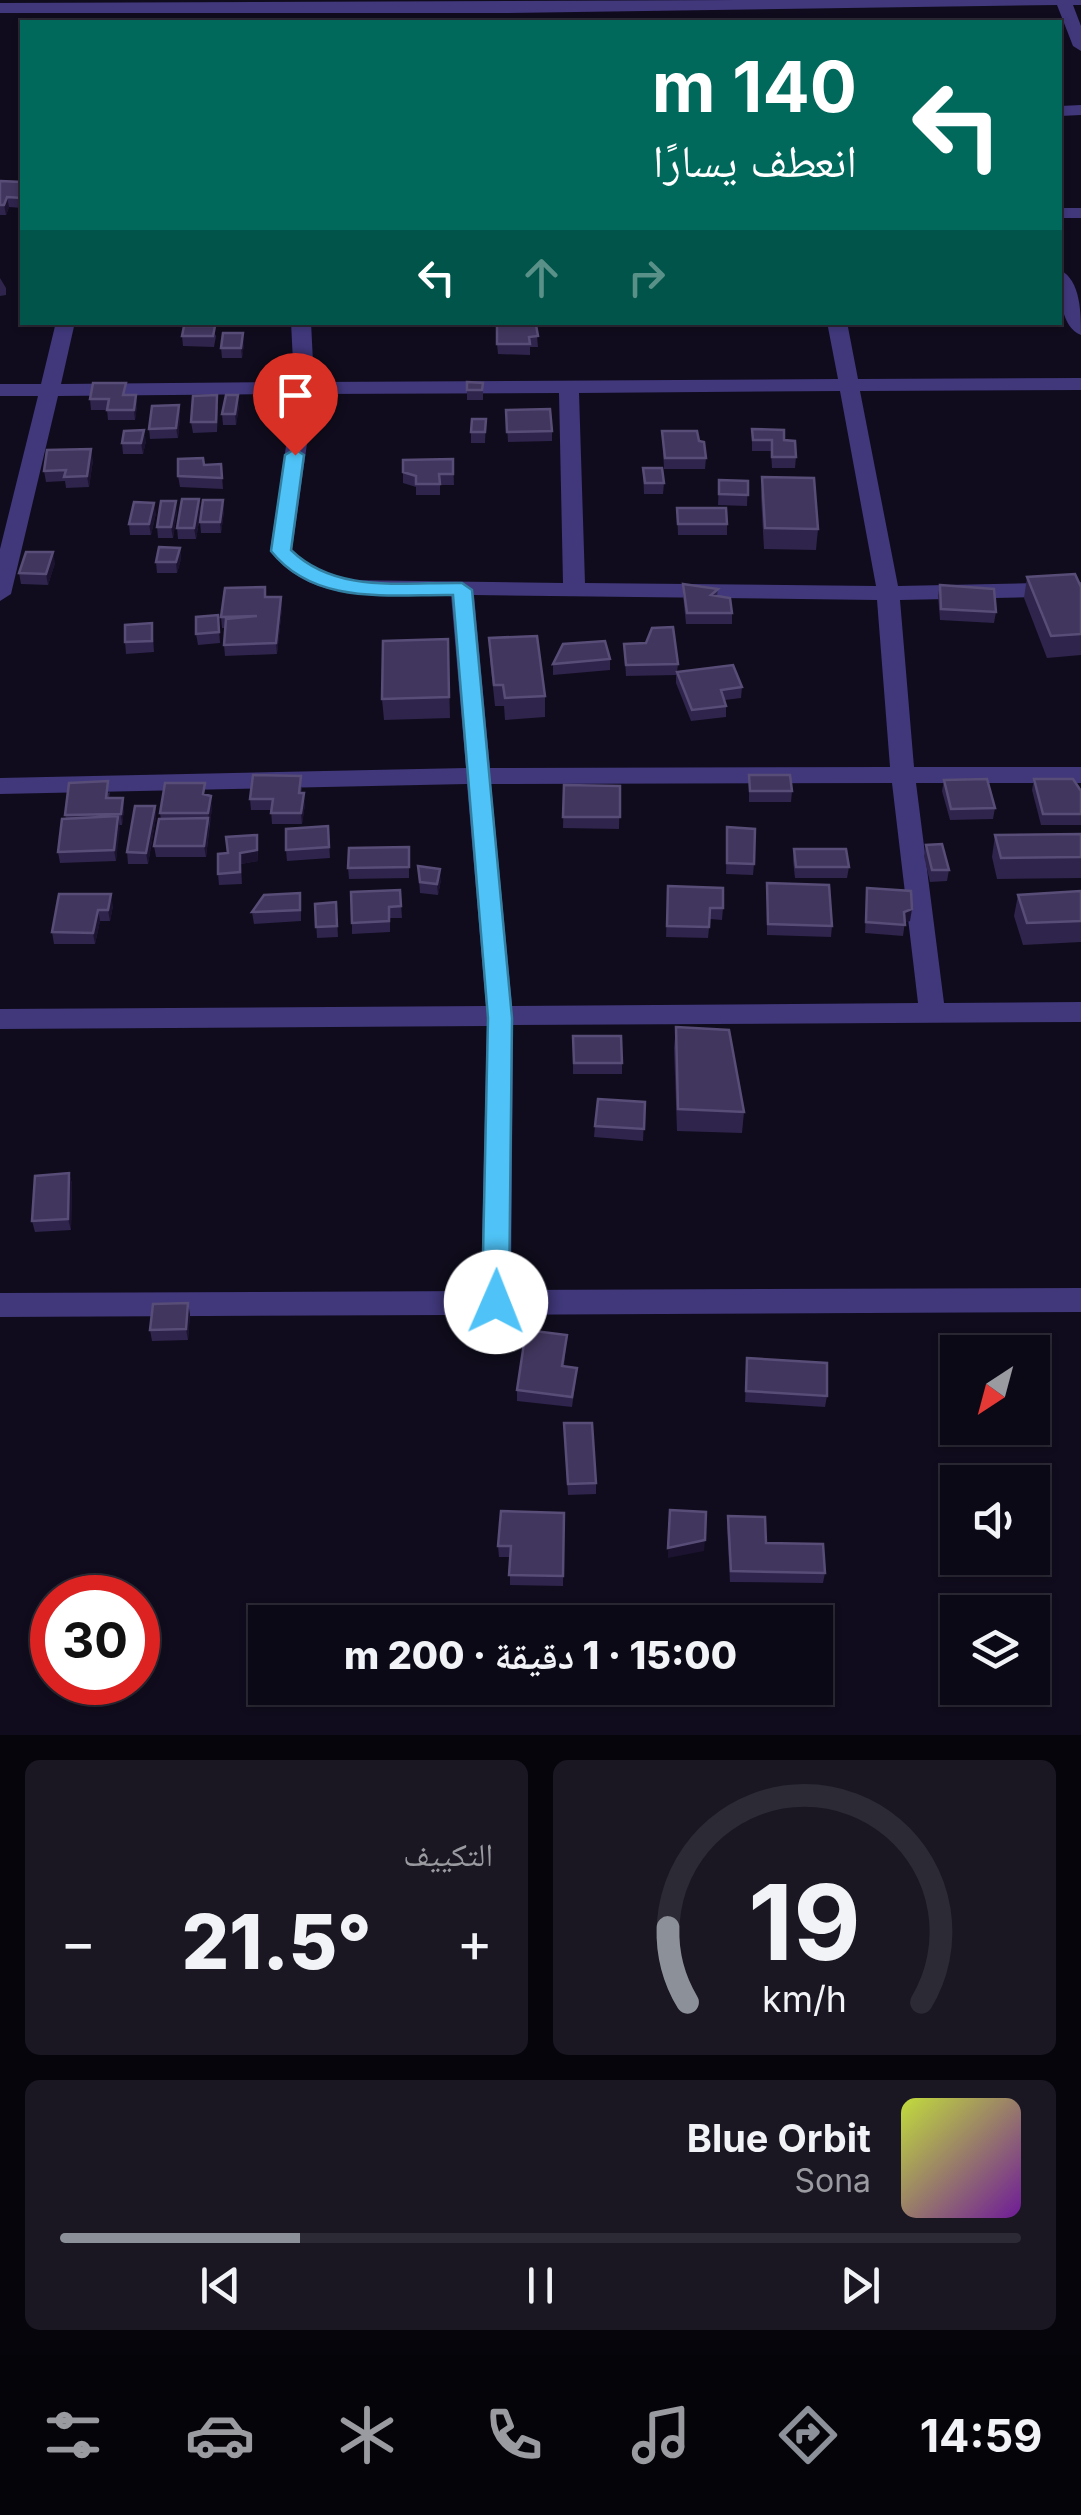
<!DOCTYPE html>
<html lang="ar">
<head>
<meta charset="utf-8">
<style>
	body { margin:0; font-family:Inter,"Noto Naskh Arabic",sans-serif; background:#1a1723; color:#f1f3f6; direction:rtl; height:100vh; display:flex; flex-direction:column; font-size:38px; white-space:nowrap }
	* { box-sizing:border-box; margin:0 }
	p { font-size:32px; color:#9a9aa1 }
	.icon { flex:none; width:55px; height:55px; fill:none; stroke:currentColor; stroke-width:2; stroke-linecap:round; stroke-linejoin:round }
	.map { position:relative; height:1735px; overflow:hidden; direction:ltr }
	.details { display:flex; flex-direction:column; gap:25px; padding:25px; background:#07050c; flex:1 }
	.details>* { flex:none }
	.top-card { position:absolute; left:20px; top:20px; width:1042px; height:305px; border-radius:0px; box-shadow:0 2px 8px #0004,0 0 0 2px #2c2a35; direction:rtl; background:#00695c; color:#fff; overflow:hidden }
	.needle { width:65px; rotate:216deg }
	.tools { position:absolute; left:940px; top:1335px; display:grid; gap:20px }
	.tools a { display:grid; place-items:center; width:110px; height:110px; border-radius:0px; background:#0c0916; box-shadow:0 2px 8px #0004,0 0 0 2px #2c2a35; font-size:50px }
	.speed { position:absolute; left:30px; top:1575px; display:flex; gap:20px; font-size:50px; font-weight:700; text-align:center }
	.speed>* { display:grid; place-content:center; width:130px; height:130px; border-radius:50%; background:#0c0916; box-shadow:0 2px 8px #0004,0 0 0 2px #2c2a35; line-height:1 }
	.speed .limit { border:15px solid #d22; background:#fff; color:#111 }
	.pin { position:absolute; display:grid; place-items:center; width:85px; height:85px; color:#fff; margin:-102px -42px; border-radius:50% 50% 50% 0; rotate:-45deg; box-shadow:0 0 10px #0007 }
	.pin .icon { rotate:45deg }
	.me { position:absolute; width:110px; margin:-55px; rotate:1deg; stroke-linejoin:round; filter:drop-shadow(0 0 8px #0008) }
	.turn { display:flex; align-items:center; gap:35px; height:210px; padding:0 40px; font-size:45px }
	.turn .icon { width:130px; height:130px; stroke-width:2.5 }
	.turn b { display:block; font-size:70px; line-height:85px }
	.lanes { display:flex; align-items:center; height:95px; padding:0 40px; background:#0003; justify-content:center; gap:50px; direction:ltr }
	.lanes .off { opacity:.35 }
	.big { font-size:75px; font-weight:800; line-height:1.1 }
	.details .tile { flex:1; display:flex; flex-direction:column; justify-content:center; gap:15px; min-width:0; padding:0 35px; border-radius:15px; background:#1a1723 }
	.details .dial { align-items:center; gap:0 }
	.dial svg { height:260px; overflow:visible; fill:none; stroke:#2c2a35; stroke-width:7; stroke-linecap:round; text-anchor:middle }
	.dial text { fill:#f1f3f6; stroke:none }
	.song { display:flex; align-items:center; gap:30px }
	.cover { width:120px; height:120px; border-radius:15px; background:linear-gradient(135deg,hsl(70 70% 55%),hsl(280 70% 35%)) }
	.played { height:10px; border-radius:5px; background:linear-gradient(90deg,#8c9099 25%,#2c2a35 25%) }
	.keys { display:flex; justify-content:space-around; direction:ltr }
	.heat { display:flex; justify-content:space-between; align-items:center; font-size:55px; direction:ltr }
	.details .tiles { flex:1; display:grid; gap:25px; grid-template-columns:1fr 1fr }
	.tile:last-child { grid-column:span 2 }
	.trip { position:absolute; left:248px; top:1605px; width:585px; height:100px; border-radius:0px; background:#0c0916; box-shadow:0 2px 8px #0004,0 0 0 2px #2c2a35; font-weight:800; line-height:100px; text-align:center; direction:rtl }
	.tab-bar { display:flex; height:160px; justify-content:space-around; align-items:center; background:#050409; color:#9a9aa1 }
	.tab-bar .icon { width:70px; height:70px }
	.tab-bar .on { color:#8c9099 }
	.tab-bar b { font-size:45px; color:#f1f3f6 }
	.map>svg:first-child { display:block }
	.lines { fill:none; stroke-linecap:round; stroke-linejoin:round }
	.street { fill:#40387b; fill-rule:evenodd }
	.wall { fill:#2f244b }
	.shaded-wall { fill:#1b1330 }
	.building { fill:#41365e; stroke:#584d77; stroke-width:2.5 }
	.route { fill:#4fc3f7; stroke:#337fa1; stroke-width:2.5 }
</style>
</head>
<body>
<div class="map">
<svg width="1081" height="1735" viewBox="0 0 1081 1735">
	<rect width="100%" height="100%" fill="#100c1d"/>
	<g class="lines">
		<!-- street -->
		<path class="street" d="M739 0H1081V5H1073L1081 26V51L1073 46 1057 5 504 13H0V3Z
			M1081 105V115L1060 116V106Z
			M1060 208H1081V218H1060Z
			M1060 270C1081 280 1081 314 1081 335 1059 326 1060 291 1060 270Z
			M56 322H75L61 384 294 382 291 322H311L314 382 838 379 827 322H847L858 379 1081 378V390L860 391 898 586 1081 582V596L900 600 914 767H1081V783H916L944 1003 1081 1002V1022L513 1025 511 1290 1081 1288V1312L0 1317V1293L481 1291 487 1026 0 1029V1009L486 1006 467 784 0 794V778L466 768 451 595C388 594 313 607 270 551L294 394 58 396 11 594 0 601V549L38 396H0V384H41ZM840 391 876 586 585 583 579 393ZM559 393 563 583 344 580 311 568 292 550 314 394ZM474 595 877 600 890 767 490 768ZM892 783 918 1003 512 1006 491 784Z"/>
	</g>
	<!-- wall -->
	<path class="wall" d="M0 181 22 182V208L9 207 6 215H0Z
		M0 278 6 288V295L0 296Z
		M190 322H210V326L216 336 214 347 183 346 182 336 190 326Z
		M536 325 538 347H530V355L498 354 497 344Z
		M244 344 242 358H222L221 348Z
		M483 383V400H467V390Z
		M127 395H136L137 406 135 420H108L107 410H91L90 399Z
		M179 405 180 416 178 438 150 439 149 429Z
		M218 406 217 432 193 433 191 422Z
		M239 406 236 425H223L222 414Z
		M506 410 552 431V441L508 442Z
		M486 419 485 443H471V432Z
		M752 429 784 440 796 457 795 468H772L771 451H752Z
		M662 431 699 441 706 458 705 469H664Z
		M146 441 143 454H123L122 443Z
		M453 459 454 485H440V495H416V487L403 483V460Z
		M93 460 89 487 66 488 65 481 46 482 44 471Z
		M221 464 223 489 180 487 178 476 204 465Z
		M643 468 664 483 663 494H644Z
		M762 477 818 529 816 550 764 549 761 497Z
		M719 480 748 481 747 506 718 505Z
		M199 499 201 510 196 539H178L177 528Z
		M223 500 224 511 221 533H201L200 522Z
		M677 508 727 524V535H678Z
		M177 511 173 538H158L157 527Z
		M156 513 151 535H130L129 524Z
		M180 548 181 559 177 573H157L156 562Z
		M55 563 48 585 21 584 19 573Z
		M1027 577 1081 587V655L1047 658 1024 598Z
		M683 584 718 589 717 596 732 613V624H686L683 595Z
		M940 585 996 612 994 623 940 620 938 596Z
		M266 597H281L282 608 277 654 225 656 224 645 225 628H222L221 617Z
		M218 615 220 643 198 645 196 634Z
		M152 623 154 652 126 654 125 642Z
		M489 638 545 696V717L505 720 504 706H495L490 660Z
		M448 639 450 718 384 720 382 699Z
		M624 644 678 664 677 672 742 687 741 698 725 700 726 706V717L691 721 676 683V675L626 676Z
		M610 659V670L553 675V664Z
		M749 775 792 791 791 802H749Z
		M1034 779 1081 791V825H1041L1032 790Z
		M944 780 995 808 993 819 950 820 942 791Z
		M564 785 620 786 619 829 563 828Z
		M302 787 301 793 305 804 302 824H272L271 810H251L250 799Z
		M110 792 109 798H123L124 809 122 825H119L116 861 60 863 58 852 66 818 65 815Z
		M206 795 212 807 206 857H156L154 846 161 819 160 813Z
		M155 806 156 817 148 864H128L127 852Z
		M328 826 330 858 287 861 286 850Z
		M727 827 754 864 753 875 726 874Z
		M1081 834V878L997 879 992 857 995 835Z
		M926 845 949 870 947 881 930 882 924 856Z
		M258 846V861L241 864 242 884 219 885 218 874Z
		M409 847V878L349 879 348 868Z
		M794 849 849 867 847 878H795L793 860Z
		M418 866 441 880 438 895 420 893Z
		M767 883 832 926 831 937 767 935Z
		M668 886 723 908 722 920 710 919 708 938 666 937Z
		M867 888 910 921 905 922 903 936 865 933Z
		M400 890 402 918H390V932L352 934V923Z
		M1081 891V942L1023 945 1014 916 1018 895Z
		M59 894 113 906 110 921H100L95 944H54L52 932Z
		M336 902 338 937 317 938 315 904Z
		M301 904V921L254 924 252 912Z
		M676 1027 744 1112 742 1133 677 1131 674 1048Z
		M573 1036 622 1063V1074H573Z
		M645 1102 643 1141 594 1137 595 1126Z
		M69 1173 72 1184 71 1230 35 1232 32 1221Z
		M190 1314 188 1340 152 1341 150 1330Z
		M567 1335 564 1366 576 1378 572 1407 517 1401V1390Z
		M747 1358 827 1396 825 1407 745 1402Z
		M564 1434 596 1483V1494L568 1495Z
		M564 1513 563 1586 510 1585V1557H499L498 1546Z
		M728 1516 766 1543 825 1573 823 1583 730 1582 727 1527Z"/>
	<!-- shaded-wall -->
	<path class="shaded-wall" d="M7 197 9 207 6 215 4 205Z
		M243 333 244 344 242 358 241 348Z
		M136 395 137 406 135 420 134 410Z
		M238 395 239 406 236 425 235 414Z
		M179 405 180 416 178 438 176 428Z
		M144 430 146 441 143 454 141 443Z
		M91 449 93 460 89 487 87 476Z
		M199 499 201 510 196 539 194 528Z
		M223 500 224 511 221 533 220 522Z
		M176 501 177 511 173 538 171 527Z
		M154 503 156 513 151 535 149 524Z
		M180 548 181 559 177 573 176 562Z
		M53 552 55 563 48 585 46 574Z
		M281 597 282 608 277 654 276 643Z
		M304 793 305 804 302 824 301 813Z
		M211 796 212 807 210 825 208 813Z
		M123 798 124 809 122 825 121 814Z
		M155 806 156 817 148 864 146 853Z
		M118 816 120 828 116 861 114 850Z
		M208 818 209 829 206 857 204 846Z
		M257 835 258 861 241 864 242 884 240 853Z
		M440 869 441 880 438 895 437 884Z
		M111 894 113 906 110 921 108 910Z
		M912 909 910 921 903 923 904 912Z
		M98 910 100 921 95 944 93 933Z
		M69 1173 72 1184 71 1230 68 1219Z
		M188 1303 190 1314 188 1340 186 1329Z
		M705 1540 704 1551 668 1558V1548Z"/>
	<!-- building -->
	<path class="building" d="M0 181 22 182V198L7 197 4 205H0Z
		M497 323 536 325 538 336 529 337 530 344H497Z
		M184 326H215L213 336H182Z
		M223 333H243L241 348H221Z
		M467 382 483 383 482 390H467Z
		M93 383H126L123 395H136L134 410H107L109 399H90Z
		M217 395 216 422H191L193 396Z
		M226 395H238L235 414H222Z
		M179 405 176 428 149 429 152 406Z
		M550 409 552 431 507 432 506 410Z
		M472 419H486L485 432H471Z
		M752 429 784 430V440L795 441 796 457H772V440H753Z
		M144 430 141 443H122L124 431Z
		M662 431H697L699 441 704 442 706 458H665Z
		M91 449 87 476 64 477 66 470 44 471 47 450Z
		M203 458 204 465 221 464 222 478 178 476V459Z
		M453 459V474H439L440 484H416V476L403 472V460Z
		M643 468H662L664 483H645Z
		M762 477 814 478 818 529 765 528Z
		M719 480 748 481V495L719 494Z
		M182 499H199L194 528H177Z
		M203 500H223L220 522H200Z
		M161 501H176L171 527H157Z
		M134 502 154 503 149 524H129Z
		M677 508H726L727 524H678Z
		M159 547 180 548 176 562H156Z
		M26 552H53L46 574 19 573Z
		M1075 574 1081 587V634L1051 636 1027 577Z
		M683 584 718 589 711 595 730 598 732 613H687Z
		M940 585 994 589 996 612 941 609Z
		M265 587V597H281L276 643 224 645 226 619 257 616 221 617 225 588Z
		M218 615 219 632 196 634V617Z
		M152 623V641L125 642V625Z
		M673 627 678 664 626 665 624 644 646 643 652 628Z
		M537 636 545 696 505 698 503 685H494L489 638Z
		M448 639 449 697 382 699 383 641Z
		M605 641 610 659 553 664 563 644Z
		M733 665 742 687 721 690 726 706 692 710 677 672Z
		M253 775 301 776 299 793H304L301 813H271L273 799H250Z
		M749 775H790L792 791H750Z
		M987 779 995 808 951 809 944 780Z
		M1034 779H1073L1081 791V814H1043Z
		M108 781 106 798H123L121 814 65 815 69 783Z
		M165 783H205L203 794 211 796 208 813H160Z
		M564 785 620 786V817H563Z
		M135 806H155L146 853 127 852Z
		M118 816 114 850 58 852 62 819Z
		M208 818 204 846H154L159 819Z
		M328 826 329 847 286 850V829Z
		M727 827 755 829 754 864 727 863Z
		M1081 834V857L1001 858 995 835Z
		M257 835V850L240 853V872L218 874V854L228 853 226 837Z
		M942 844 949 870H932L926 845Z
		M409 847V867L348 868 349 848Z
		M794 849H846L849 867H796Z
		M418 866 440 869 437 884 420 882Z
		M767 883 829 885 832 926 768 924Z
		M668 886 723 888V908H710L709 927 667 926Z
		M867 888 911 891 912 909 904 912 905 925 866 922Z
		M400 890 401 906 389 907V921L352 923 351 892Z
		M1081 891V921L1027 923 1018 895Z
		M300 893V910L252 912 264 895Z
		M59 894H111L108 910H98L93 933 52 932Z
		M336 902 337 926 316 927 315 904Z
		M676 1027 729 1030 744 1112 678 1109Z
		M573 1036H621L622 1063H574Z
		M598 1099 645 1102 644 1129 595 1126Z
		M69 1173 68 1219 32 1221 35 1176Z
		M188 1303 186 1329 150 1330 153 1304Z
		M526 1330 567 1335 562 1366 577 1368 572 1397 517 1390Z
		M747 1358 827 1363V1396L746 1391Z
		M564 1423H592L596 1483 568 1484Z
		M670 1510 706 1512 705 1540 668 1548Z
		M501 1511 564 1513 563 1576 509 1575 511 1546H498Z
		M728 1516 765 1517 766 1543 823 1544 825 1573 731 1571Z"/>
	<!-- route -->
	<path class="route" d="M295 449 304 455 291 550C336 594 403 582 462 583L472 590 512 1018 509 1302 505 1310 496 1314 486 1310 482 1302 488 1018 453 595C389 594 315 606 271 551L285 455Z"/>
</svg>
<div class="tools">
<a><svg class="needle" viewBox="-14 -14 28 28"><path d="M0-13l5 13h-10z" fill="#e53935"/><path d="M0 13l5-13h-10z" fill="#9a9aa1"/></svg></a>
<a><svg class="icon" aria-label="sound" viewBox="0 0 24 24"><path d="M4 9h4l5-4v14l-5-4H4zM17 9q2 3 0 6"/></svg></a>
<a><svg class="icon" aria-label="layers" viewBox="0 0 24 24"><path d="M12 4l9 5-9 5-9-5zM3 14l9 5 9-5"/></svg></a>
</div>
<div class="speed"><div class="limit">30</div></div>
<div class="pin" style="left:295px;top:455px;background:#d93025"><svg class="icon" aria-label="arrive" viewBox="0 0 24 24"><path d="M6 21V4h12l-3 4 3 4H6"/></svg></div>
<svg class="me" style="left:496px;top:1302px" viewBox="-20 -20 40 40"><circle r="19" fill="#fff"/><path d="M0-13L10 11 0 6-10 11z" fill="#4fc3f7"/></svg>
<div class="trip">15:00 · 1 دقيقة · 200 m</div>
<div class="top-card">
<div class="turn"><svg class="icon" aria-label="left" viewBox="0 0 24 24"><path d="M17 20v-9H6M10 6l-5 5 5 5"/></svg><div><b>140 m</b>انعطف يسارًا</div></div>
<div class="lanes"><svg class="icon" aria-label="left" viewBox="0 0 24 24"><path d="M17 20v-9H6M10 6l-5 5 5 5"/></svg><svg class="icon off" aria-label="ahead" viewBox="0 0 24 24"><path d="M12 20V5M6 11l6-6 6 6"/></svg><svg class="icon off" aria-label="right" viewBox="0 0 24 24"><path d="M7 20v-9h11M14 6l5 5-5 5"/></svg></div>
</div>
</div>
<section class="details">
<div class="tiles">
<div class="tile dial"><svg viewBox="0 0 100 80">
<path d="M14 69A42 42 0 1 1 86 69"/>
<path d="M14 69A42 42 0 0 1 8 46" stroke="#8c9099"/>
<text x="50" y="56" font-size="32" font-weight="700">19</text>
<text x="50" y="72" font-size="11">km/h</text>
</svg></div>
<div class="tile"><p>التكييف</p>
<div class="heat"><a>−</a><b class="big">21.5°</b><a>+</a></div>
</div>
<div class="tile">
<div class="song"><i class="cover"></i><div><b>Blue Orbit</b><p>Sona</p></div></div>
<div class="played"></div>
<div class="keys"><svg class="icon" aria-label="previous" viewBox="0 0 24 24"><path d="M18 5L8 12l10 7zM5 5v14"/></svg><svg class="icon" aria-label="pause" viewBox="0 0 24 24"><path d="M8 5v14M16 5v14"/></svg><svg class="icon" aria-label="next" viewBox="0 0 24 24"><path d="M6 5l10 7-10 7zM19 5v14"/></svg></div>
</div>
</div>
</section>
<nav class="tab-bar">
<b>14:59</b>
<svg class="icon on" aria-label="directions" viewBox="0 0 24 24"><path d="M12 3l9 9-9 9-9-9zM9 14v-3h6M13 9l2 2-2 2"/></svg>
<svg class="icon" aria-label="music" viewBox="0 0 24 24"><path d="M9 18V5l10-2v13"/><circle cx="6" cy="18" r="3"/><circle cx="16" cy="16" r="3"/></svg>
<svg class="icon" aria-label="phone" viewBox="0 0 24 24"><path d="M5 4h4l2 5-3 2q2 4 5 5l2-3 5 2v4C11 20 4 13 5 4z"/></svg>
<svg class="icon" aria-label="climate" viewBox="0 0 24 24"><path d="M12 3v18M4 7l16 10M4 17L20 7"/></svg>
<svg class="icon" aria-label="car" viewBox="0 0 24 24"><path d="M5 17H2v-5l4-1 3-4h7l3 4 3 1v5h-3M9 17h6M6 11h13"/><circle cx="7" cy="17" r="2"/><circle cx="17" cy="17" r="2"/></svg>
<svg class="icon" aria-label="filters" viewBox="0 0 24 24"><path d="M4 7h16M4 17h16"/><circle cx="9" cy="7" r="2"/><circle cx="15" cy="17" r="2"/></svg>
</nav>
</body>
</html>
